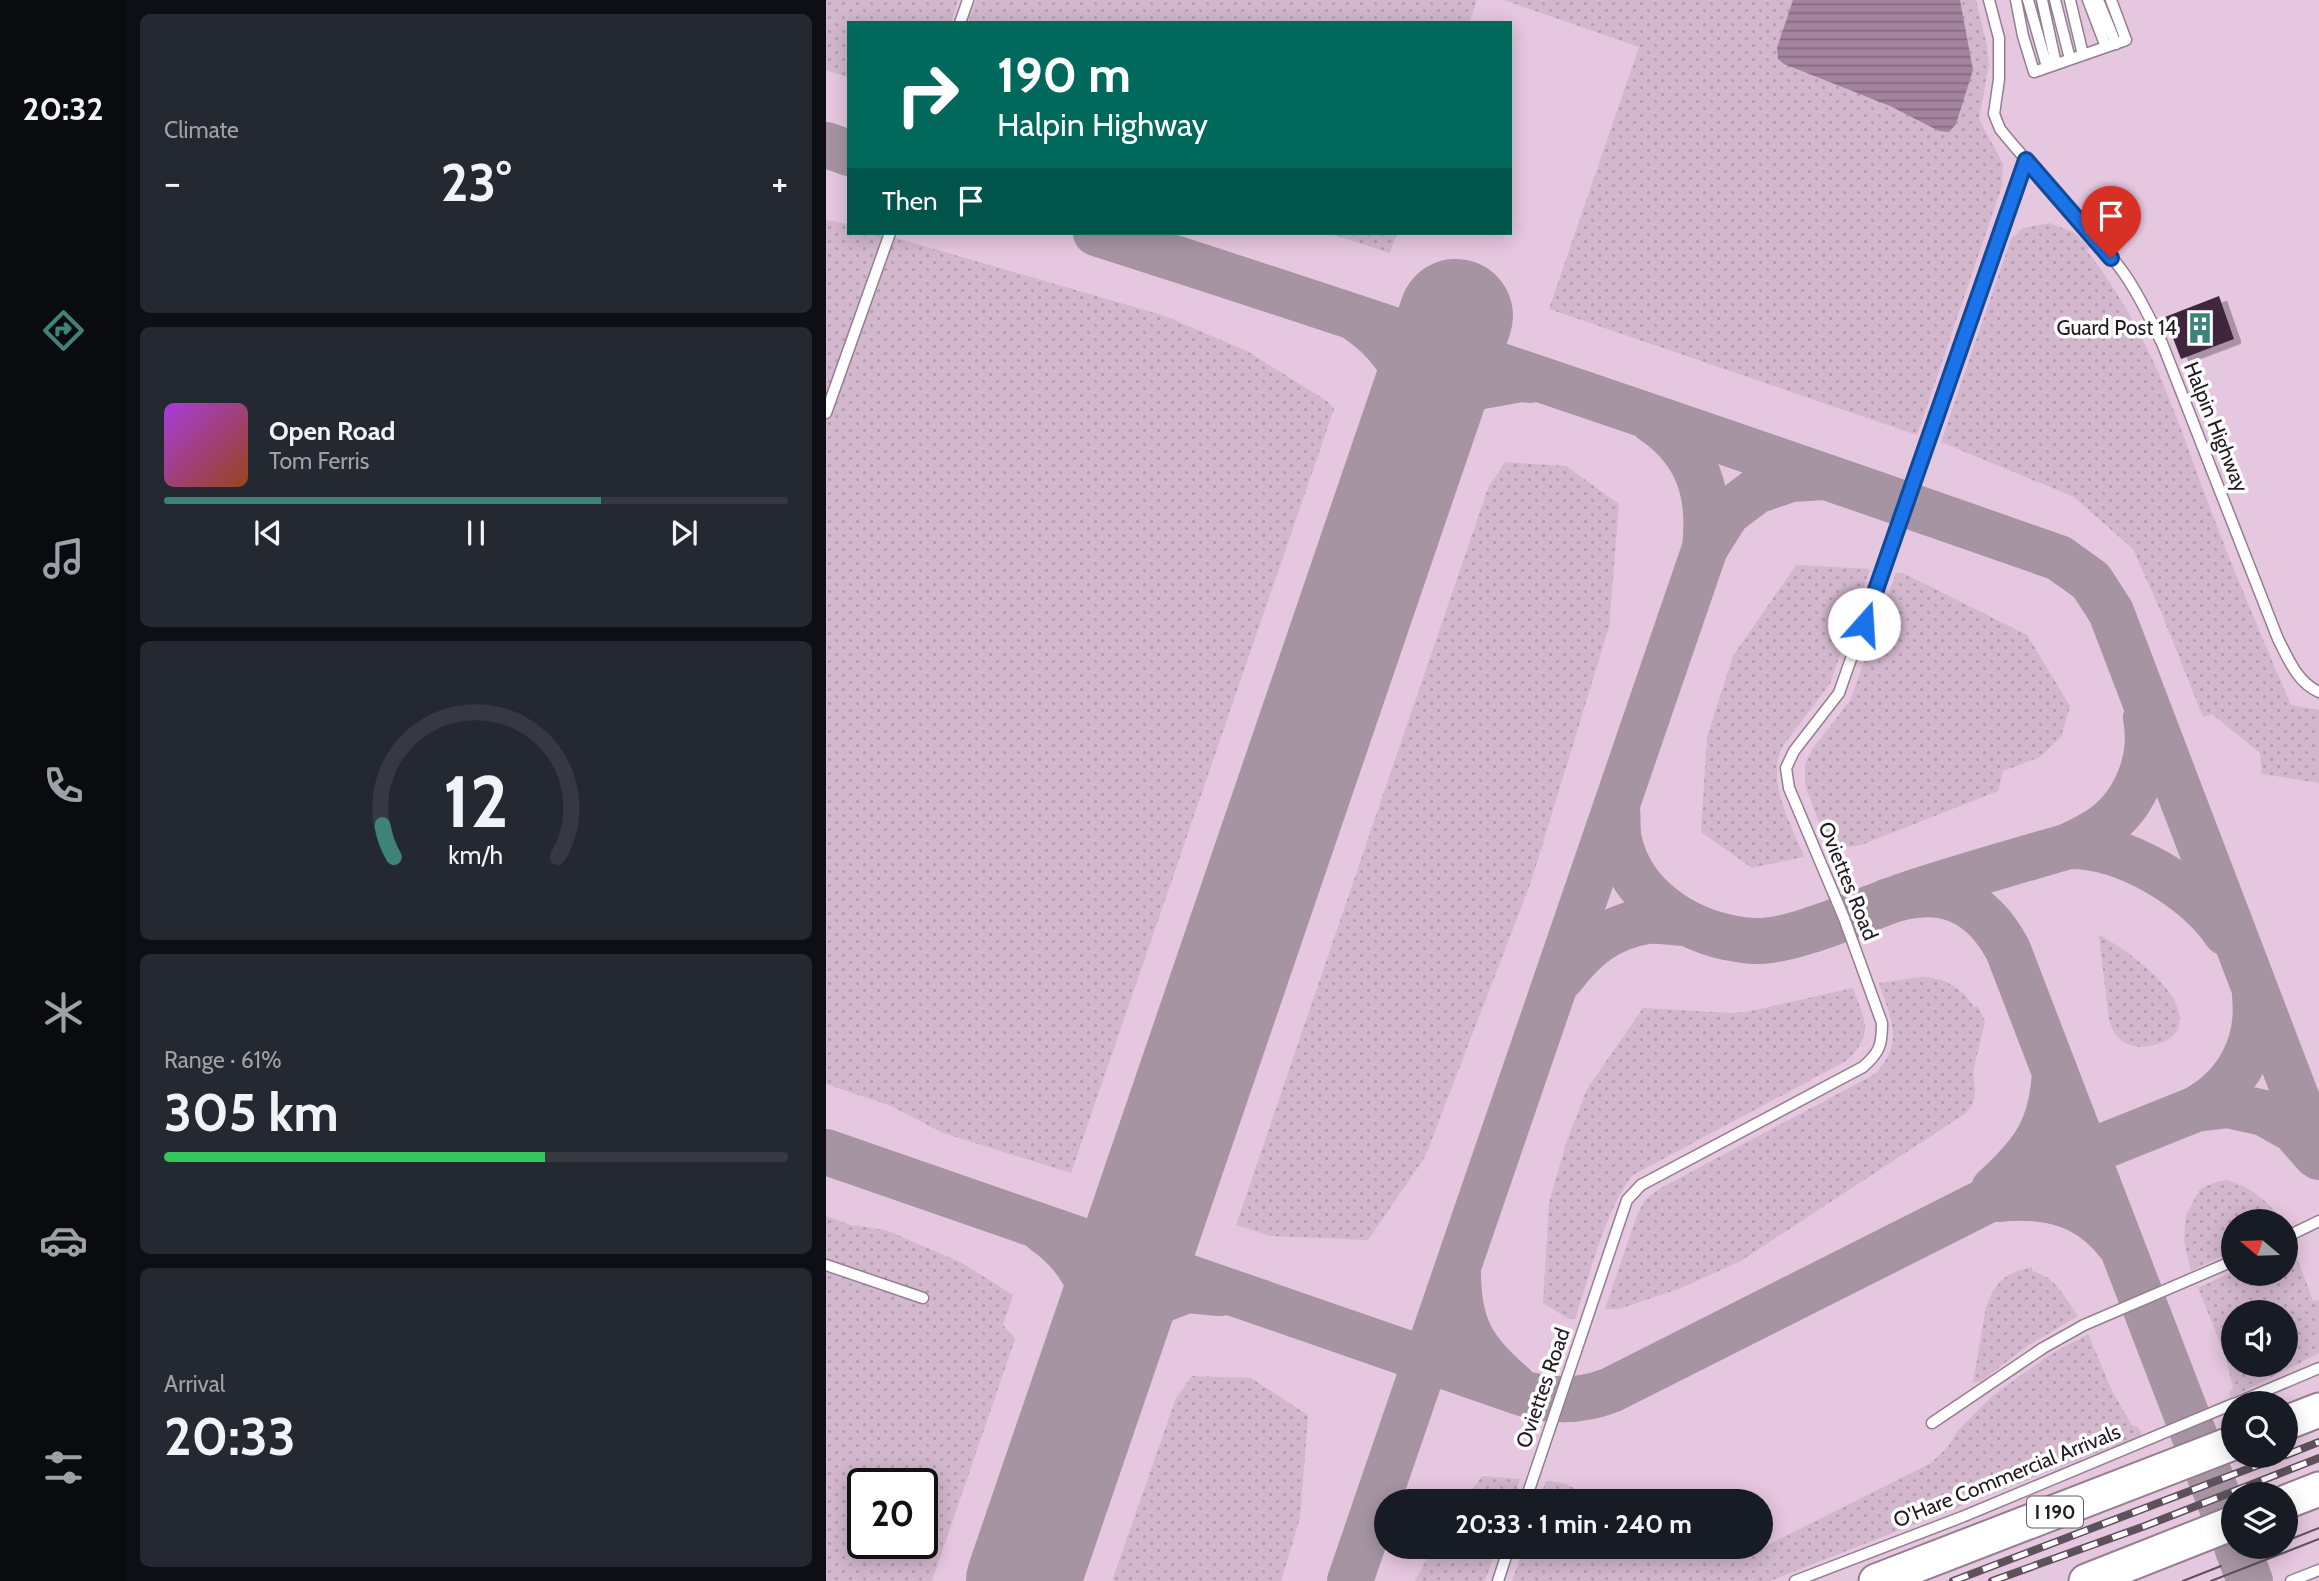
<!DOCTYPE html>
<html lang="en">
<head>
<meta charset="utf-8">
<style>
	body { margin:0; font-family:Cabin,sans-serif; background:#242831; color:#f1f3f6; height:100vh; display:flex; flex-direction:column; font-size:26px; white-space:nowrap }
	* { box-sizing:border-box; margin:0 }
	p { font-size:23px; color:#9ea1a6 }
	.icon { flex:none; width:38px; height:38px; fill:none; stroke:currentColor; stroke-width:2; stroke-linecap:round; stroke-linejoin:round }
	.map { position:relative; flex:1; overflow:hidden }
	.drawer { display:flex; flex-direction:column; gap:14px; padding:14px; background:#0d0f14; width:700px }
	.drawer>* { flex:none }
	.banner { position:absolute; left:21px; top:21px; width:665px; height:214px; border-radius:0px; box-shadow:0 4px 18px #0003; background:#00695c; color:#fff; overflow:hidden }
	.needle { width:46px; rotate:289deg }
	.fabs { position:absolute; left:1395px; top:1209px; display:grid; gap:14px }
	.fabs a { display:grid; place-items:center; width:77px; height:77px; border-radius:50%; background:#171b24; box-shadow:0 4px 18px #0003; font-size:35px }
	.speed { position:absolute; left:21px; top:1468px; display:flex; gap:14px; font-size:35px; font-weight:700; text-align:center }
	.speed>* { display:grid; place-content:center; width:91px; height:91px; border-radius:50%; background:#171b24; box-shadow:0 4px 18px #0003; line-height:1 }
	.speed .limit { border:4px solid #111; border-radius:10px; background:#fff; color:#111 }
	.pin { position:absolute; display:grid; place-items:center; width:60px; height:60px; color:#fff; margin:-72px -30px; border-radius:50% 50% 50% 0; rotate:-45deg; box-shadow:0 0 7px #0007 }
	.pin .icon { rotate:45deg }
	.me { position:absolute; width:77px; margin:-38px; rotate:19deg; stroke-linejoin:round; filter:drop-shadow(0 0 5px #0008) }
	.turn { display:flex; align-items:center; gap:24px; height:147px; padding:0 35px; font-size:32px }
	.turn .icon { width:91px; height:91px; stroke-width:2.5 }
	.turn b { display:block; font-size:49px; line-height:60px }
	.then { display:flex; align-items:center; height:66px; padding:0 35px; background:#0003; gap:14px; font-size:26px }
	.big { font-size:52px; font-weight:800; line-height:1.1 }
	.drawer .tile { flex:1; display:flex; flex-direction:column; justify-content:center; gap:10px; min-width:0; padding:0 24px; border-radius:10px; background:#242831 }
	.drawer .dial { align-items:center; gap:0 }
	.dial svg { height:182px; overflow:visible; fill:none; stroke:#363941; stroke-width:7; stroke-linecap:round; text-anchor:middle }
	.dial text { fill:#f1f3f6; stroke:none }
	.song { display:flex; align-items:center; gap:21px }
	.cover { width:84px; height:84px; border-radius:10px; background:linear-gradient(135deg,hsl(280 70% 55%),hsl(20 70% 35%)) }
	.played { height:7px; border-radius:4px; background:linear-gradient(90deg,#3e8379 70%,#363941 70%) }
	.keys { display:flex; justify-content:space-around; direction:ltr }
	.heat { display:flex; justify-content:space-between; align-items:center; font-size:38px; direction:ltr }
	.charge { height:10px; border-radius:5px; background:linear-gradient(90deg,#34c759 61%,#363941 0) }
	.trip { position:absolute; left:548px; top:1489px; width:399px; height:70px; border-radius:35px; background:#171b24; box-shadow:0 4px 18px #0003; font-weight:800; line-height:70px; text-align:center }
	main { display:flex; flex:1; min-height:0 }
	.tab-bar { display:flex; flex-direction:column; width:126px; justify-content:space-around; align-items:center; background:#090b0e; color:#9ea1a6 }
	.tab-bar .icon { width:49px; height:49px }
	.tab-bar .active { color:#3e8379 }
	.tab-bar b { font-size:32px; color:#f1f3f6 }
	.map>svg:first-child { display:block }
	.built { fill:#e5c7df; fill-rule:evenodd }
	.grass { fill:url(#grass-dots); fill-rule:evenodd }
	.water { fill:url(#water-rules) }
	.lines { fill:none; stroke-linecap:round; stroke-linejoin:round }
	.taxiway { stroke:#a694a2; stroke-width:46 }
	.runway { stroke:#a694a2; stroke-width:114 }
	.building { fill:#40263c; filter:url(#shadow) }
	.service-casing { stroke:#947e90; stroke-width:13 }
	.motorway-casing { stroke:#947e90; stroke-width:37 }
	.service { stroke:#fff; stroke-width:10 }
	.motorway { stroke:#fff; stroke-width:33 }
	.tram { stroke:#5e515c; stroke-width:2 }
	.rail-casing { stroke:#5e515c; stroke-width:8 }
	.rail { stroke:#fff; stroke-width:5; stroke-dasharray:16; stroke-linecap:butt }
	.route-casing { stroke:#114b97; stroke-width:18 }
	.route { stroke:#1a73e8; stroke-width:12 }
	.labels { text-anchor:middle; stroke-width:7; stroke-linejoin:round; paint-order:stroke }
	.shield { fill:#fff; stroke:#655f64; stroke-width:2 }
	.shield-label { font-size:19px; font-weight:bold; fill:#231b22 }
	.poi-label { font-size:21px; fill:#231b22; stroke:#fff; text-anchor:end }
	.street-label { font-size:21px; fill:#231b22; stroke:#fff }
</style>
</head>
<body>
<main>
<nav class="tab-bar">
<b>20:32</b>
<svg class="icon active" aria-label="directions" viewBox="0 0 24 24"><path d="M12 3l9 9-9 9-9-9zM9 14v-3h6M13 9l2 2-2 2"/></svg>
<svg class="icon" aria-label="music" viewBox="0 0 24 24"><path d="M9 18V5l10-2v13"/><circle cx="6" cy="18" r="3"/><circle cx="16" cy="16" r="3"/></svg>
<svg class="icon" aria-label="phone" viewBox="0 0 24 24"><path d="M5 4h4l2 5-3 2q2 4 5 5l2-3 5 2v4C11 20 4 13 5 4z"/></svg>
<svg class="icon" aria-label="climate" viewBox="0 0 24 24"><path d="M12 3v18M4 7l16 10M4 17L20 7"/></svg>
<svg class="icon" aria-label="car" viewBox="0 0 24 24"><path d="M5 17H2v-5l4-1 3-4h7l3 4 3 1v5h-3M9 17h6M6 11h13"/><circle cx="7" cy="17" r="2"/><circle cx="17" cy="17" r="2"/></svg>
<svg class="icon" aria-label="filters" viewBox="0 0 24 24"><path d="M4 7h16M4 17h16"/><circle cx="9" cy="7" r="2"/><circle cx="15" cy="17" r="2"/></svg>
</nav>
<section class="drawer">
<div class="tile"><p>Climate</p>
<div class="heat"><a>−</a><b class="big">23°</b><a>+</a></div>
</div>
<div class="tile">
<div class="song"><i class="cover"></i><div><b>Open Road</b><p>Tom Ferris</p></div></div>
<div class="played"></div>
<div class="keys"><svg class="icon" aria-label="previous" viewBox="0 0 24 24"><path d="M18 5L8 12l10 7zM5 5v14"/></svg><svg class="icon" aria-label="pause" viewBox="0 0 24 24"><path d="M8 5v14M16 5v14"/></svg><svg class="icon" aria-label="next" viewBox="0 0 24 24"><path d="M6 5l10 7-10 7zM19 5v14"/></svg></div>
</div>
<div class="tile dial"><svg viewBox="0 0 100 80">
<path d="M14 69A42 42 0 1 1 86 69"/>
<path d="M14 69A42 42 0 0 1 9 55" stroke="#3e8379"/>
<text x="50" y="56" font-size="32" font-weight="700">12</text>
<text x="50" y="72" font-size="11">km/h</text>
</svg></div>
<div class="tile"><p>Range · 61%</p><b class="big">305 km</b><div class="charge"></div></div>
<div class="tile"><p>Arrival</p><b class="big">20:33</b></div>
</section>
<div class="map">
<svg width="1493" height="1581" viewBox="0 0 1493 1581">
	<defs>
		<pattern id="grass-dots" width="8" height="8" patternUnits="userSpaceOnUse" patternTransform="scale(1.75)"><rect width="8" height="8" fill="#d2b7cd"/><path d="M2 2h.1M6 6h.1" fill="none" stroke="#b49db0" stroke-width="1.8" stroke-linecap="round"/></pattern>
		<pattern id="water-rules" width="6" height="5" patternUnits="userSpaceOnUse" patternTransform="scale(1.75)"><rect width="6" height="5" fill="#a3839d"/><path d="M0 2.5h6" fill="none" stroke="#846a80"/></pattern>
		<filter id="shadow"><feDropShadow dx="8" dy="4.5" stdDeviation="0" flood-color="#0004"/></filter>
	</defs>
	<rect width="100%" height="100%" fill="#eed6e9"/>
	<!-- built -->
	<path class="built" d="M0 0H1493V1581H0ZM23 23H684V233H23ZM1407 1222H1460V1274H1407ZM1407 1312H1460V1365H1407ZM1407 1404H1460V1456H1407ZM37 1484H96V1544H37ZM1407 1494H1460V1547H1407ZM560 1502H934V1547H560Z"/>
	<!-- grass -->
	<path class="grass" d="M0 0H132L125 23H23V78L0 70Z
		M150 0H651L643 23H142Z
		M678 0H1150L1161 46 1163 64 1153 119 1177 164 1176 186 1091 435 723 309 813 47Z
		M0 220 23 224V233H53L336 315 421 351 501 401 508 409 245 1173 117 1133 65 1106 0 1084Z
		M1223 223 1247 232 1264 248 1260 250C1324 330 1349 415 1384 508 1409 574 1437 640 1465 705L1493 710V783L1436 774 1434 753 1386 714 1377 717 1336 614 1307 549 1248 497 1115 442 1185 239 1197 228Z
		M502 233H571L564 253Z
		M679 462 740 466 793 504 783 627 705 882 599 1157 542 1240 444 1236 410 1225 662 488Z
		M970 565 1044 569 1004 684 956 747C940 784 965 823 978 857L926 868 875 832 881 737 907 656Z
		M1070 573H1077L1201 635 1244 706 1235 737 1214 757 1177 771 1172 791 1035 845 1003 850 979 785V764L987 748 1024 701Z
		M1273 935C1297 947 1362 993 1353 1025 1350 1035 1344 1040 1334 1043 1310 1052 1290 1045 1283 1020Z
		M1095 977C1119 978 1136 987 1148 1007L1152 1006 1159 1021 1147 1072 1149 1090 1147 1103 1140 1113 913 1262 855 1288 793 1309H779L811 1215 819 1200 833 1189 1049 1074C1079 1042 1065 1021 1053 983Z
		M1027 988C1039 1021 1049 1034 1020 1061L807 1175C780 1207 763 1278 749 1319H743L717 1303 723 1203 740 1143 761 1089 817 1008 904 1013 921 1012Z
		M1401 1180C1425 1187 1442 1201 1456 1221L1407 1222V1251L1365 1271 1358 1241 1360 1215 1374 1189 1390 1182Z
		M0 1216 25 1225 60 1230 136 1263 187 1295 177 1325 189 1339 106 1581H0ZM37 1484H96V1544H37Z
		M1466 1244 1487 1301 1493 1300V1353L1405 1398 1403 1393 1407 1387 1398 1352 1372 1288 1407 1271V1274H1460V1247ZM1407 1312H1460V1365H1407Z
		M1206 1267V1271C1228 1275 1240 1299 1252 1316L1203 1345 1155 1381 1147 1383 1160 1307C1170 1281 1179 1273 1206 1267Z
		M1262 1334 1286 1391 1306 1425 1313 1428 1316 1435 944 1581H686L698 1547H863L918 1557 1105 1463 1122 1447 1133 1429 1166 1396 1225 1354Z
		M366 1376 425 1378 482 1415 474 1518 455 1581H286L350 1398Z
		M656 1476 694 1479 687 1501H639Z
		M720 1481 737 1483 775 1501H713Z
		M607 1547H671L659 1581H589Z"/>
	<!-- water -->
	<path class="water" d="M967 0H1134L1147 70 1130 124 1123 132 1113 131 1064 106 958 64 952 59 951 48Z"/>
	<g class="lines">
		<!-- taxiway -->
		<path class="taxiway" d="M0 145 23 153
			M270 233C593 336 913 446 1233 558L1265 581 1285 612 1493 1157
			M532 320C559 338 584 369 588 401 590 414 587 428 586 441
			M586 441 613 411 644 388 695 379 704 380
			M879 548 901 513 930 491 965 479 998 477
			M791 809C792 819 791 831 793 841 807 902 868 937 928 941 967 943 1041 908 1080 895 1134 877 1188 862 1243 846 1257 839 1273 832 1285 821 1313 796 1327 755 1320 718
			M1243 846C1298 845 1370 888 1400 933
			M1060 902C1115 883 1155 899 1182 950L1407 1536
			M736 977C758 947 783 927 821 921 833 920 848 923 860 923
			M1370 1109C1413 1085 1434 1043 1429 995
			M0 1152 696 1393C726 1402 755 1402 785 1390L1162 1200 1260 1153 1370 1109 1402 1105 1438 1113 1468 1130 1490 1155
			M1168 1189C1209 1152 1226 1127 1229 1072
			M1172 1199C1222 1194 1262 1203 1294 1245
			M218 1231C268 1266 278 1313 269 1370
			M632 1272C632 1327 647 1351 688 1386
			M269 1370 290 1333 322 1305 361 1290 394 1293
			M1411 1547 1424 1581
			M524 1581 879 548C885 495 873 452 827 421"/>
		<!-- runway -->
		<path class="runway" d="M197 1581 630 316"/>
	</g>
	<!-- building -->
	<path class="building" d="M1393 296 1408 339 1355 359 1339 317Z"/>
	<g class="lines">
		<defs>
			<path id="service" d="M1163 0 1173 38V79L1168 114 1174 129C1213 178 1260 221 1297 272 1313 294 1324 319 1336 343L1452 639C1463 660 1471 682 1493 692
				M1190 0 1197 36 1208 72 1300 40 1285 0
				M1202 0 1221 67
				M1216 0 1230 64
				M1229 0 1244 59
				M1244 0 1257 55
				M1262 0 1280 47
				M1272 0 1290 44
				M134 23 142 0
				M0 413 64 233
				M1460 1237 1493 1221
				M0 1265 97 1298
				M1408 1404 1493 1368
				M1106 1423 1217 1348 1258 1325 1407 1261
				M699 1502 801 1200 815 1185 1037 1067C1054 1052 1056 1045 1056 1023L1018 918 963 788 960 768 968 751 1013 693 1200 160
				M672 1581 683 1547
				M969 1581 1136 1517 1407 1404
				M1465 1581 1493 1570"/>
			<path id="motorway" d="M1460 1423 1493 1410
				M1460 1502 1493 1489
				M1050 1581 1407 1443
				M1260 1581 1407 1523"/>
		</defs>
		<!-- service casing -->
		<use href="#service" class="service-casing"/>
		<!-- motorway casing -->
		<use href="#motorway" class="motorway-casing"/>
		<!-- service -->
		<use href="#service" class="service"/>
		<!-- motorway -->
		<use href="#motorway" class="motorway"/>
		<!-- tram -->
		<path class="tram" d="M1460 1541 1493 1528
			M1357 1581 1395 1566
			M1385 1581 1493 1539"/>
		<defs>
			<path id="rail" d="M1460 1455 1493 1442
				M1127 1581 1456 1456
				M1166 1581 1319 1526 1493 1458"/>
		</defs>
		<!-- rail casing -->
		<use href="#rail" class="rail-casing"/>
		<!-- rail -->
		<use href="#rail" class="rail"/>
	</g>
	<g class="lines">
		<defs>
			<path id="route" d="M1038 624 1200 160 1285 258"/>
		</defs>
		<!-- route casing -->
		<use href="#route" class="route-casing"/>
		<!-- route -->
		<use href="#route" class="route"/>
	</g>
	<!-- icons -->
	<defs>
		<symbol id="building-bare" viewBox="-9 -9 18 18"><path d="M-4-6H4V6H1V3H-1V6H-4ZM-2.5-4.3h1.7v1.8h-1.7ZM.8-4.3h1.7v1.8H.8ZM-2.5-1h1.7V.8h-1.7ZM.8-1h1.7V.8H.8Z" fill="#3e8379" stroke="#fff" stroke-width="2.5" paint-order="stroke"/></symbol>
	</defs>
	<g fill-rule="evenodd">
		<use href="#building-bare" x="1352" y="306" width="44" height="44"/>
	</g>
	<g class="labels">
		<!-- shield labels -->
		<rect class="shield" x="1201" y="1496.5" width="56" height="31" rx="5"/>
		<g class="shield-label">
			<text x="1229" y="1519">I 190</text>
		</g>
		<!-- poi labels -->
		<g class="poi-label">
			<text x="1351" y="335">Guard Post 14</text>
		</g>
		<!-- street labels -->
		<g class="street-label">
			<text transform="translate(1390 427) rotate(68)" y="7">Halpin Highway</text>
			<text transform="translate(1022 881) rotate(68)" y="7">Oviettes Road</text>
			<text transform="translate(717 1388) rotate(-71)" y="7">Oviettes Road</text>
			<text transform="translate(1181 1476) rotate(-22)" y="7">O'Hare Commercial Arrivals</text>
		</g>
	</g>
</svg>
<div class="fabs">
<a><svg class="needle" viewBox="-14 -14 28 28"><path d="M0-13l5 13h-10z" fill="#e53935"/><path d="M0 13l5-13h-10z" fill="#9ea1a6"/></svg></a>
<a><svg class="icon" aria-label="sound" viewBox="0 0 24 24"><path d="M4 9h4l5-4v14l-5-4H4zM17 9q2 3 0 6"/></svg></a>
<a><svg class="icon" aria-label="search" viewBox="0 0 24 24"><circle cx="10" cy="10" r="6"/><path d="M15 15l6 6"/></svg></a>
<a><svg class="icon" aria-label="layers" viewBox="0 0 24 24"><path d="M12 4l9 5-9 5-9-5zM3 14l9 5 9-5"/></svg></a>
</div>
<div class="speed"><div class="limit">20</div></div>
<div class="pin" style="left:1285px;top:258px;background:#d93025"><svg class="icon" aria-label="arrive" viewBox="0 0 24 24"><path d="M6 21V4h12l-3 4 3 4H6"/></svg></div>
<svg class="me" style="left:1038px;top:624px" viewBox="-20 -20 40 40"><circle r="19" fill="#fff"/><path d="M0-13L10 11 0 6-10 11z" fill="#1a73e8"/></svg>
<div class="trip">20:33 · 1 min · 240 m</div>
<div class="banner">
<div class="turn"><svg class="icon" aria-label="right" viewBox="0 0 24 24"><path d="M7 20v-9h11M14 6l5 5-5 5"/></svg><div><b>190 m</b>Halpin Highway</div></div>
<div class="then">Then<svg class="icon" aria-label="arrive" viewBox="0 0 24 24"><path d="M6 21V4h12l-3 4 3 4H6"/></svg></div>
</div>
</div>
</main>
</body>
</html>
